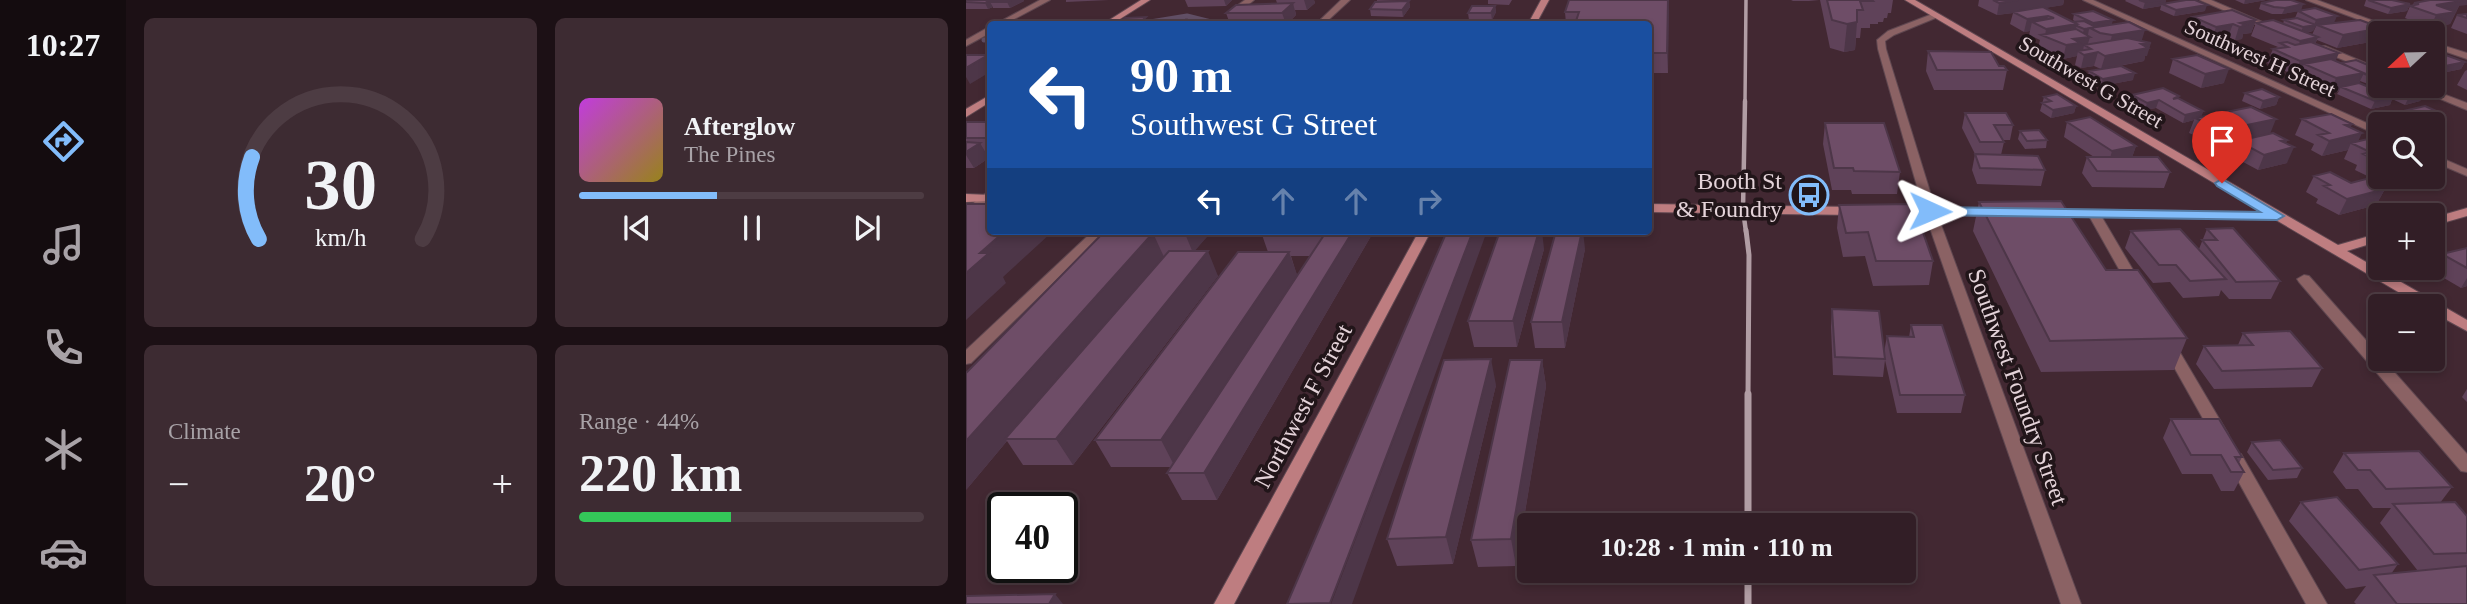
<!DOCTYPE html>
<html lang="en">
<head>
<meta charset="utf-8">
<style>
	body { margin:0; font-family:Georgia,serif; background:#3d2b32; color:#f1f3f6; height:100vh; display:flex; flex-direction:column; font-size:26px; white-space:nowrap }
	* { box-sizing:border-box; margin:0 }
	p { font-size:23px; color:#a8a2a7 }
	.icon { flex:none; width:38px; height:38px; fill:none; stroke:currentColor; stroke-width:2; stroke-linecap:round; stroke-linejoin:round }
	.map { position:relative; flex:1; overflow:hidden }
	.panel { display:flex; flex-direction:column; gap:18px; padding:18px; background:#1c1015; width:840px }
	.panel>* { flex:none }
	.hud { position:absolute; left:21px; top:21px; width:665px; height:214px; border-radius:7px; box-shadow:0 4px 10px #0003,0 0 0 2px #4d3c43; background:#1a4fa0; color:#fff; overflow:hidden }
	.needle { width:46px; rotate:248deg }
	.buttons { position:absolute; left:1402px; top:21px; display:grid; gap:14px }
	.buttons a { display:grid; place-items:center; width:77px; height:77px; border-radius:7px; background:#321e26; box-shadow:0 4px 10px #0003,0 0 0 2px #4d3c43; font-size:35px }
	.speed { position:absolute; left:21px; top:492px; display:flex; gap:14px; font-size:35px; font-weight:700; text-align:center }
	.speed>* { display:grid; place-content:center; width:91px; height:91px; border-radius:50%; background:#321e26; box-shadow:0 4px 10px #0003,0 0 0 2px #4d3c43; line-height:1 }
	.speed .limit { border:4px solid #111; border-radius:10px; background:#fff; color:#111 }
	.pin { position:absolute; display:grid; place-items:center; width:60px; height:60px; color:#fff; margin:-72px -30px; border-radius:50% 50% 50% 0; rotate:-45deg; box-shadow:0 0 7px #0007 }
	.pin .icon { rotate:45deg }
	.me { position:absolute; width:77px; margin:-38px; rotate:91deg; stroke-linejoin:round; filter:drop-shadow(0 0 5px #0008) }
	.turn { display:flex; align-items:center; gap:24px; height:147px; padding:0 28px; font-size:32px }
	.turn .icon { width:91px; height:91px; stroke-width:2.5 }
	.turn b { display:block; font-size:49px; line-height:60px }
	.lanes { display:flex; align-items:center; height:66px; padding:0 28px; background:#0003; justify-content:center; gap:35px; direction:ltr }
	.lanes .off { opacity:.35 }
	.big { font-size:52px; font-weight:700; line-height:1.1 }
	.panel .tile { flex:1; display:flex; flex-direction:column; justify-content:center; gap:10px; min-width:0; padding:0 24px; border-radius:10px; background:#3d2b32 }
	.panel .dial { align-items:center; gap:0 }
	.dial svg { height:182px; overflow:visible; fill:none; stroke:#4d3c43; stroke-width:7; stroke-linecap:round; text-anchor:middle }
	.dial text { fill:#f1f3f6; stroke:none }
	.song { display:flex; align-items:center; gap:21px }
	.cover { width:84px; height:84px; border-radius:10px; background:linear-gradient(135deg,hsl(290 70% 55%),hsl(50 70% 35%)) }
	.played { height:7px; border-radius:4px; background:linear-gradient(90deg,#82bcfa 40%,#4d3c43 40%) }
	.keys { display:flex; justify-content:space-around; direction:ltr }
	.heat { display:flex; justify-content:space-between; align-items:center; font-size:38px; direction:ltr }
	.charge { height:10px; border-radius:5px; background:linear-gradient(90deg,#34c759 44%,#4d3c43 0) }
	.panel .tiles { flex:1; display:grid; gap:18px; grid-template-columns:repeat(2,1fr) }
	.trip { position:absolute; left:551px; top:513px; width:399px; height:70px; border-radius:7px; background:#321e26; box-shadow:0 4px 10px #0003,0 0 0 2px #4d3c43; font-weight:700; line-height:70px; text-align:center }
	main { display:flex; flex:1; min-height:0 }
	.dock { display:flex; flex-direction:column; width:126px; justify-content:space-around; align-items:center; background:#140c0f; color:#a8a2a7 }
	.dock .icon { width:49px; height:49px }
	.dock .current { color:#82bcfa }
	.dock b { font-size:32px; color:#f1f3f6 }
	.map>svg:first-child { display:block }
	.lines { fill:none; stroke-linecap:round; stroke-linejoin:round }
	.stream { stroke:#614f65; stroke-width:5 }
	.lane-casing { stroke:#5f4750; stroke-width:2 }
	.street-casing { stroke:#5f4750; stroke-width:2 }
	.secondary-casing { stroke:#5f4750; stroke-width:2 }
	.lane { fill:#8b6264; fill-rule:evenodd }
	.street { fill:#8b6264; fill-rule:evenodd }
	.secondary { fill:#be7d80; fill-rule:evenodd }
	.rail-far3 { stroke:#b19da4; stroke-width:3.5 }
	.rail-far2 { stroke:#b19da4; stroke-width:4.5 }
	.rail-far1 { stroke:#b19da4; stroke-width:5 }
	.rail { stroke:#b19da4; stroke-width:7 }
	.wall { fill:#5f4259; fill-rule:evenodd }
	.shaded-wall { fill:#4d3648 }
	.building { fill:#6e4d67; stroke:#4d3648; stroke-width:2 }
	.route { fill:#82bcfa; stroke:#547aa2; stroke-width:2 }
	.labels { text-anchor:middle; stroke-width:7; stroke-linejoin:round; paint-order:stroke }
	.far-street-label { font-size:21px; fill:#e4d3d9; stroke:#211519 }
	.poi-label { font-size:24px; fill:#e4d3d9; stroke:#211519; text-anchor:end }
	.street-label { font-size:24px; fill:#e4d3d9; stroke:#211519 }
</style>
</head>
<body>
<main>
<nav class="dock">
<b>10:27</b>
<svg class="icon current" aria-label="directions" viewBox="0 0 24 24"><path d="M12 3l9 9-9 9-9-9zM9 14v-3h6M13 9l2 2-2 2"/></svg>
<svg class="icon" aria-label="music" viewBox="0 0 24 24"><path d="M9 18V5l10-2v13"/><circle cx="6" cy="18" r="3"/><circle cx="16" cy="16" r="3"/></svg>
<svg class="icon" aria-label="phone" viewBox="0 0 24 24"><path d="M5 4h4l2 5-3 2q2 4 5 5l2-3 5 2v4C11 20 4 13 5 4z"/></svg>
<svg class="icon" aria-label="climate" viewBox="0 0 24 24"><path d="M12 3v18M4 7l16 10M4 17L20 7"/></svg>
<svg class="icon" aria-label="car" viewBox="0 0 24 24"><path d="M5 17H2v-5l4-1 3-4h7l3 4 3 1v5h-3M9 17h6M6 11h13"/><circle cx="7" cy="17" r="2"/><circle cx="17" cy="17" r="2"/></svg>
</nav>
<section class="panel">
<div class="tiles">
<div class="tile dial"><svg viewBox="0 0 100 80">
<path d="M14 69A42 42 0 1 1 86 69"/>
<path d="M14 69A42 42 0 0 1 11 33" stroke="#82bcfa"/>
<text x="50" y="56" font-size="32" font-weight="700">30</text>
<text x="50" y="72" font-size="11">km/h</text>
</svg></div>
<div class="tile">
<div class="song"><i class="cover"></i><div><b>Afterglow</b><p>The Pines</p></div></div>
<div class="played"></div>
<div class="keys"><svg class="icon" aria-label="previous" viewBox="0 0 24 24"><path d="M18 5L8 12l10 7zM5 5v14"/></svg><svg class="icon" aria-label="pause" viewBox="0 0 24 24"><path d="M8 5v14M16 5v14"/></svg><svg class="icon" aria-label="next" viewBox="0 0 24 24"><path d="M6 5l10 7-10 7zM19 5v14"/></svg></div>
</div>
<div class="tile"><p>Climate</p>
<div class="heat"><a>−</a><b class="big">20°</b><a>+</a></div>
</div>
<div class="tile"><p>Range · 44%</p><b class="big">220 km</b><div class="charge"></div></div>
</div>
</section>
<div class="map">
<svg width="1501" height="604" viewBox="0 0 1501 604">
	<rect width="100%" height="100%" fill="#422832"/>
	<g class="lines">
		<!-- stream -->
		<path class="stream" d="M172 24 221 16 253 24
			M18 40 24 39"/>
		<defs>
			<path id="lane" d="M74 0H84L39 24H30Z
				M279 0H288L271 14H265V10Z
				M1234 0H1245L1315 30 1308 32Z
				M21 28H24V33L0 46V40Z
				M1353 46H1359L1414 69V75L1353 50Z
				M1443 86H1456L1501 103V110Z
				M20 193H24V201L0 219V209Z
				M1128 210 1134 214 1177 287 1175 290H1165L1163 287 1122 214Z
				M1202 339 1209 344 1261 432 1263 436 1261 440 1255 442 1249 440 1195 344Z
				M1269 453 1275 454 1361 604H1340L1260 459 1263 454Z"/>
			<path id="street" d="M375 0H384L358 24H350Z
				M1117 0H1127L1414 129V136Z
				M1340 0H1351L1440 33H1429Z
				M969 13 973 15 972 17 928 35 919 41 920 49 970 211 1115 604H1095L958 211 912 49 911 40 922 31Z
				M1466 42 1501 53V59L1466 47Z
				M1466 154 1501 169V176L1466 161Z
				M127 231H140L5 363 0 364V350Z
				M1338 275 1343 276 1501 454V472L1495 471 1333 282 1331 279Z"/>
			<path id="secondary" d="M175 0H184L146 24H137Z
				M575 0H583L570 24H562Z
				M939 0H949L1372 245 1414 233V241L1381 251 1501 320V331L1466 312V306H1456L1310 220 1081 216 1079 213 1081 210 1085 209 1297 212Z
				M24 95V102L0 117V109Z
				M0 194 24 195V201L0 202Z
				M682 204 890 207 896 211 890 215 682 212Z
				M931 207 1030 208 1036 212 1030 216 927 214 925 211Z
				M1501 208V216L1466 226V218Z
				M453 231H465L268 604H248Z"/>
		</defs>
		<!-- lane casing -->
		<use href="#lane" class="lane-casing"/>
		<!-- street casing -->
		<use href="#street" class="street-casing"/>
		<!-- secondary casing -->
		<use href="#secondary" class="secondary-casing"/>
		<!-- lane -->
		<use href="#lane" class="lane"/>
		<!-- street -->
		<use href="#street" class="street"/>
		<!-- secondary -->
		<use href="#secondary" class="secondary"/>
		<!-- rail-far3 -->
		<path class="rail-far3" d="M779 103 780 0"/>
		<!-- rail-far2 -->
		<path class="rail-far2" d="M779 101 777 210 780 232"/>
		<!-- rail-far1 -->
		<path class="rail-far1" d="M780 230 783 255 782 396"/>
		<!-- rail -->
		<path class="rail" d="M782 525V394
			M782 570V604"/>
	</g>
	<!-- wall -->
	<path class="wall" d="M0 0H58V1L44 8H27V7L22 9H0Z
		M100 0H143L100 2Z
		M207 0H266L260 6 222 7 219 0Z
		M310 0H348L349 3 341 10H329L330 15 321 24H264L260 13 311 3Z
		M411 0 443 1 444 7 437 17 405 16 404 9 411 2Z
		M522 0H546L543 5 522 4Z
		M702 0V73H682V24H600L599 12Z
		M825 0H853L843 1H827Z
		M854 0H927L925 13H922L921 18H918L917 22H912V24H904V28H895L894 38H890L889 50 878 52 864 48Z
		M1013 0H1098L1097 5 1078 8 1107 22H1110L1107 20 1108 14 1145 24 1176 41 1181 56H1179L1178 61 1148 67 1167 80 1135 86 1121 78 1123 71 1135 69 1128 66 1115 68 1109 65 1111 56 1097 59 1072 48 1074 40 1063 35 1064 31 1058 32 1044 24 1047 13 1031 15 1012 6Z
		M1160 0H1200L1199 3 1239 11 1208 16 1194 10 1195 6 1177 9 1159 1Z
		M1269 0H1300L1278 4Z
		M1400 0H1426L1444 4 1441 11 1422 14 1398 6Z
		M1295 3 1335 11 1368 23 1410 41 1371 48 1351 40 1349 44 1369 61 1375 63 1414 70V82L1402 84 1394 81 1393 83 1423 96 1426 90 1458 94 1454 101 1439 105 1426 99 1424 105 1405 109 1371 94 1373 91 1364 93 1332 78 1334 73 1328 75 1301 63 1307 49 1312 47 1285 36 1290 23 1317 24 1318 20 1329 18 1332 11 1316 14H1306L1293 9ZM1349 26H1350L1346 35 1340 33 1347 31Z
		M1448 3 1493 6 1484 24 1464 28 1439 18 1444 6H1446Z
		M529 6 530 12 526 20H503L502 13Z
		M1501 14V34L1485 28 1491 15Z
		M1227 17 1290 20 1285 33 1277 34 1276 39 1269 40 1262 37 1246 40 1223 29Z
		M1413 44H1414V52L1410 51Z
		M962 51 1033 66 1041 70 1037 90H968L960 71Z
		M1466 56 1499 62 1495 69 1476 73 1466 69Z
		M1207 59 1258 83 1235 88 1203 73Z
		M1501 70V90L1491 85 1499 71Z
		M1279 93 1313 97 1310 105 1294 109 1276 101Z
		M1166 95 1213 96 1212 98 1237 111 1235 117 1304 133 1321 140 1320 143 1321 163 1292 170 1266 156 1272 141 1251 145 1223 133 1228 120 1217 123 1190 108 1179 110 1163 102Z
		M1078 97 1110 106 1108 113 1085 118 1074 111Z
		M1433 112 1477 114 1475 118H1477L1473 126 1466 124H1440L1430 120Z
		M999 113 1047 125 1044 140H1037L1038 142 1035 155 1079 170 1075 186 1011 184 1006 170 1009 154 996 128Z
		M1336 119 1386 124 1384 128 1392 141H1414V177H1462L1459 182 1437 188 1427 183 1420 185 1389 170 1391 165 1378 159 1382 150 1356 156 1345 150 1348 144 1329 135Z
		M0 122H24V154H20L23 158 8 168H0Z
		M1101 122 1170 146 1166 157 1204 172 1198 188 1126 187 1116 173 1121 157H1128L1098 137Z
		M859 123 934 172 931 194H886L885 190H866L857 144Z
		M1054 131 1081 140 1080 148 1059 149 1052 139Z
		M1348 176 1385 183 1419 189 1410 205 1373 215 1350 203 1352 199 1340 192Z
		M1013 202 1140 270 1221 338 1208 370 1075 372 1007 231Z
		M873 205 967 261 963 285 907 286 899 256 877 257 871 228Z
		M1241 229 1314 281 1305 299H1263L1255 290 1253 296 1217 298 1204 282 1187 283 1159 248 1165 231 1233 249Z
		M155 231H246L228 251 252 276 107 465H57L41 441 0 490Z
		M296 231H408L251 500H216L201 473 205 467H145L129 440 302 252 295 232ZM325 256H344L331 276Z
		M1501 248V286L1495 288 1466 271 1476 254Z
		M578 249 551 347H508L502 321Z
		M619 249 599 348H569L565 322Z
		M866 309 918 352 921 336 943 337 945 325 999 395 995 413H931L919 360 917 377 867 375 865 327Z
		M1277 333 1356 368 1346 387 1248 389 1230 364 1238 346 1272 345Z
		M576 360 580 386 550 566 512 567 505 540Z
		M530 385 487 564 431 566 421 539Z
		M1501 389V402L1496 397Z
		M1205 419 1276 457 1273 463 1278 472 1268 491H1255L1246 474H1216L1197 438Z
		M1286 442 1336 468 1331 478 1302 480 1281 452Z
		M1378 453 1486 487 1474 503 1501 516V604H1390L1388 602 1400 586 1380 589 1323 521 1335 502 1432 564 1425 574 1452 571 1414 523 1425 508H1407L1392 489H1380L1367 472Z"/>
	<!-- shaded-wall -->
	<path class="shaded-wall" d="M24 0H40L24 2 27 7 22 9 19 3Z
		M45 0H58V1L44 8 41 2Z
		M258 0H266L260 6Z
		M338 0H348L349 3 341 10Z
		M702 0 703 11 702 73 701 53Z
		M1052 0H1098L1097 5 1049 13 1047 12V13L1031 15 1033 3Z
		M1195 0H1200L1199 5 1196 4 1195 6 1177 9 1179 2Z
		M1279 0H1300L1278 4Z
		M1493 0H1501V5L1493 6 1484 24 1464 28 1470 15V5Z
		M443 1 444 7 437 17 436 10Z
		M327 3 330 15 320 24 316 13Z
		M1337 4 1335 11 1316 14 1319 8Z
		M1444 4 1441 11 1422 14 1425 8Z
		M1241 5 1239 11 1208 16 1210 10Z
		M529 6 530 12 526 20 525 13Z
		M1082 16 1079 28 1066 22 1064 31 1058 32 1061 19Z
		M1371 16 1368 23 1351 25 1347 31 1334 34 1337 27 1348 25 1350 20Z
		M1147 20 1145 27 1126 28 1127 23Z
		M1290 20 1285 33 1277 34 1276 39 1269 40 1274 23Z
		M891 22 889 50 878 52 881 24Z
		M1111 24 1108 37 1079 36 1080 29Z
		M1267 24 1262 37 1246 40 1250 27Z
		M1416 28 1410 41 1371 48 1377 35Z
		M1118 29H1123L1122 35 1116 36Z
		M1179 30 1175 43 1143 48 1146 35Z
		M1124 37 1121 47 1118 45 1117 51H1112L1111 56 1097 59 1100 45 1107 39Z
		M1352 37 1346 51 1329 54 1334 41Z
		M1185 43 1181 56H1179L1178 61 1135 69 1139 56 1175 44Z
		M1132 52 1128 66 1115 68 1118 55Z
		M1373 53 1367 67 1338 64 1334 73 1328 75 1334 61Z
		M22 55 24 61V72L4 84 0 77V68Z
		M1499 62 1495 69 1476 73 1479 66Z
		M1263 69 1258 83 1235 88 1239 74Z
		M1169 73 1167 80 1135 86 1137 79Z
		M1398 73 1391 87H1375L1373 91 1364 93 1370 78Z
		M1414 75V82L1402 84 1405 77Z
		M1458 94 1454 101 1439 105 1443 97Z
		M1313 97 1310 105 1294 109 1297 101Z
		M1427 97 1424 105 1405 109 1409 101Z
		M1193 100 1190 108 1179 110 1181 103Z
		M1110 106 1108 113 1085 118 1087 110Z
		M1237 111 1235 119 1229 118 1228 120 1217 123 1219 115Z
		M1477 114 1474 119 1477 118 1473 126 1466 128V124H1457L1469 115Z
		M1310 119 1304 134 1251 145 1257 130Z
		M1386 124 1380 137 1396 133 1390 146 1385 143 1382 150 1356 156 1363 141 1379 125Z
		M1321 140 1317 150 1328 147 1321 163 1292 170 1298 155 1315 141Z
		M14 143 23 158 8 168 0 155V152Z
		M1170 146 1165 161 1142 166 1146 151Z
		M1424 177H1430L1427 183 1420 185Z
		M1443 177H1462L1459 182 1437 188Z
		M1419 189 1410 205 1373 215 1381 199Z
		M39 231H84L85 233 37 277 40 283 0 320V273L14 253Z
		M224 231H246L227 253 220 236Z
		M387 231H408L251 500 238 473Z
		M507 231H521L386 604H365Z
		M573 231H576L578 249 551 347 547 321Z
		M616 231H617L619 249 599 348 596 322Z
		M187 233 198 257 39 439 41 441 0 490V441Z
		M242 251 252 276 107 465 90 439Z
		M323 252 332 277 209 467 195 440Z
		M1501 278V286L1495 288Z
		M525 359 530 385 487 564 480 537Z
		M576 360 580 386 550 566 545 539Z
		M89 594 97 604H83Z"/>
	<!-- building -->
	<path class="building" d="M0 0H24L19 3 0 2Z
		M28 0H45L41 2H24Z
		M603 0H702L701 53H682V24H609L613 12H599Z
		M861 0H906L907 1H894L897 10H891V22L881 24 866 20Z
		M1027 0H1052L1033 3Z
		M1173 0H1195L1179 2Z
		M1220 0H1229L1241 5 1210 10 1196 4Z
		M1310 0H1325L1337 4 1319 8 1308 7 1295 3Z
		M1402 0H1426L1444 4 1425 8Z
		M1464 0H1493L1495 1 1470 5 1490 12 1470 15 1444 6 1453 4 1448 3Z
		M443 1 436 10 404 9 409 2Z
		M327 3 316 13H260L270 5Z
		M506 6H529L525 13H502Z
		M1077 7 1111 24 1080 29 1066 22 1088 18 1082 16 1061 19 1047 12Z
		M1349 8 1371 16 1350 20 1332 11Z
		M1266 10 1290 20 1274 23 1280 25 1274 27 1267 24 1250 27 1227 17Z
		M1127 11 1147 20 1127 23 1108 14Z
		M1501 14V18L1491 15Z
		M180 17 176 21H190L186 24H152L159 18Z
		M1331 18 1350 25 1337 27 1318 20Z
		M1307 20 1352 37 1334 41 1290 23Z
		M1394 20 1416 28 1377 35 1351 25Z
		M1118 21 1130 27 1118 29 1111 26V24L1107 22Z
		M1163 22 1179 30 1146 35 1134 33 1124 28Z
		M1110 29 1124 37 1107 39 1114 43 1100 45 1075 35Z
		M1161 38 1185 43 1175 44 1182 48 1139 56 1132 52 1118 55 1112 51 1125 49 1118 45Z
		M1321 42 1329 45 1345 42 1373 53 1334 61 1307 49 1322 47 1314 43Z
		M962 51 1025 52 1033 66H1038L1041 70H971Z
		M1477 54 1499 62 1479 66 1466 61V56Z
		M0 55H22L0 68Z
		M1231 55 1263 69 1239 74 1207 59Z
		M1365 59 1398 73 1370 78 1338 64Z
		M1390 60 1414 70V75L1405 77 1375 63Z
		M1155 66 1169 73 1137 79 1123 71Z
		M1393 83 1427 97 1409 101 1375 87Z
		M1441 87 1458 94 1443 97 1426 90Z
		M1197 88 1213 96 1207 99 1212 98 1237 111 1219 115 1193 100 1181 103 1166 95Z
		M1296 89 1313 97 1297 101 1279 93Z
		M1091 94 1110 106 1087 110 1076 103 1085 101 1078 97Z
		M1459 106 1477 114 1469 115 1477 118 1458 123 1433 112Z
		M1285 107 1310 119 1257 130 1229 118Z
		M999 113H1040L1047 125H1028L1038 142H1014Z
		M1365 114 1386 124 1379 125 1396 133 1363 141 1352 135 1363 133 1336 119Z
		M1124 117 1170 146 1146 151 1101 122Z
		M0 122H24V138H0Z
		M859 123H918L934 172 888 171 887 168H868Z
		M1073 130 1081 140 1061 141 1054 131Z
		M1307 133 1321 140 1315 141 1328 147 1298 155 1272 141Z
		M1406 138 1414 141V162L1397 154 1404 152 1385 143Z
		M0 142 14 143 0 152Z
		M1009 154 1072 156 1079 170 1014 168Z
		M1121 157H1192L1204 172 1131 171Z
		M1364 172 1385 183 1400 179 1419 189 1381 199 1358 186 1364 185 1348 176Z
		M1095 201 1140 270H1172L1221 338 1084 341 1013 202Z
		M0 204H24V231H39L14 253H23L0 273Z
		M947 204 967 261H910L902 232 880 233 873 205Z
		M1267 228 1314 281 1270 282 1236 240H1251L1241 229Z
		M1214 229 1260 279 1224 281 1210 265H1193L1165 231Z
		M155 231H224L220 236 188 235 187 233H153Z
		M296 231H387L238 473H201L360 232H295Z
		M481 231H507L364 603 321 604Z
		M534 231H573L547 321H502Z
		M590 231H616L596 322H565Z
		M137 233H187L0 441V373Z
		M1501 248V268L1476 254Z
		M203 251H242L90 439H39Z
		M272 252H323L195 440H129Z
		M866 309 913 311 919 359 869 357Z
		M945 325H976L999 395H934L921 336 948 337Z
		M1324 331 1356 368 1256 371 1238 346 1287 345 1277 333Z
		M525 359 480 537 421 539 478 360Z
		M544 360H576L545 539 505 540Z
		M1205 419H1253L1276 457H1269L1278 472H1265L1255 455H1225Z
		M1314 440 1336 468 1307 470 1286 442Z
		M1453 451 1486 487 1420 489 1404 470H1392L1378 453Z
		M1371 497 1432 564 1393 570 1335 502Z
		M1489 502 1501 516V553L1468 554 1427 504Z
		M1501 566V604H1431L1408 575Z
		M89 594 83 604H0V596Z"/>
	<!-- route -->
	<path class="route" d="M1256 179 1318 216 1311 220 964 215 957 211 964 207 1294 212 1251 186 1249 183Z"/>
	<!-- icons -->
	<defs>
		<symbol id="bus-ring" viewBox="-11 -11 22 22"><circle r="9.5" fill="#211519" stroke="#82bcfa" stroke-width="1.5"/><path d="M-5-6H5V4H4V6H2V4H-2V6H-4V4H-5ZM-3.5-4V0h7V-4ZM-3.5 1.2v1.5H-2V1.2ZM2 1.2v1.5H3.5V1.2Z" fill="#82bcfa"/></symbol>
	</defs>
	<g fill-rule="evenodd">
		<use href="#bus-ring" x="821" y="173" width="44" height="44"/>
	</g>
	<g class="labels">
		<!-- far-street labels -->
		<g class="far-street-label">
			<text transform="translate(1294 58) rotate(24)" y="7">Southwest H Street</text>
			<text transform="translate(1125 82) rotate(30)" y="7">Southwest G Street</text>
		</g>
		<!-- poi labels -->
		<g class="poi-label">
			<text x="816" y="189">Booth St<tspan x="816" dy="28">&amp; Foundry</tspan></text>
		</g>
		<!-- street labels -->
		<g class="street-label">
			<text transform="translate(1052 387) rotate(70)" y="8">Southwest Foundry Street</text>
			<text transform="translate(337 406) rotate(-62)" y="8">Northwest F Street</text>
		</g>
	</g>
</svg>
<div class="buttons">
<a><svg class="needle" viewBox="-14 -14 28 28"><path d="M0-13l5 13h-10z" fill="#e53935"/><path d="M0 13l5-13h-10z" fill="#a8a2a7"/></svg></a>
<a><svg class="icon" aria-label="search" viewBox="0 0 24 24"><circle cx="10" cy="10" r="6"/><path d="M15 15l6 6"/></svg></a>
<a>+</a>
<a>−</a>
</div>
<div class="speed"><div class="limit">40</div></div>
<div class="pin" style="left:1256px;top:183px;background:#d93025"><svg class="icon" aria-label="arrive" viewBox="0 0 24 24"><path d="M6 21V4h12l-3 4 3 4H6"/></svg></div>
<svg class="me" style="left:964px;top:211px" viewBox="-20 -20 40 40"><path d="M0-17L14 15 0 8-14 15z" fill="#82bcfa" stroke="#fff" stroke-width="4"/></svg>
<div class="trip">10:28 · 1 min · 110 m</div>
<div class="hud">
<div class="turn"><svg class="icon" aria-label="left" viewBox="0 0 24 24"><path d="M17 20v-9H6M10 6l-5 5 5 5"/></svg><div><b>90 m</b>Southwest G Street</div></div>
<div class="lanes"><svg class="icon" aria-label="left" viewBox="0 0 24 24"><path d="M17 20v-9H6M10 6l-5 5 5 5"/></svg><svg class="icon off" aria-label="ahead" viewBox="0 0 24 24"><path d="M12 20V5M6 11l6-6 6 6"/></svg><svg class="icon off" aria-label="ahead" viewBox="0 0 24 24"><path d="M12 20V5M6 11l6-6 6 6"/></svg><svg class="icon off" aria-label="right" viewBox="0 0 24 24"><path d="M7 20v-9h11M14 6l5 5-5 5"/></svg></div>
</div>
</div>
</main>
</body>
</html>
